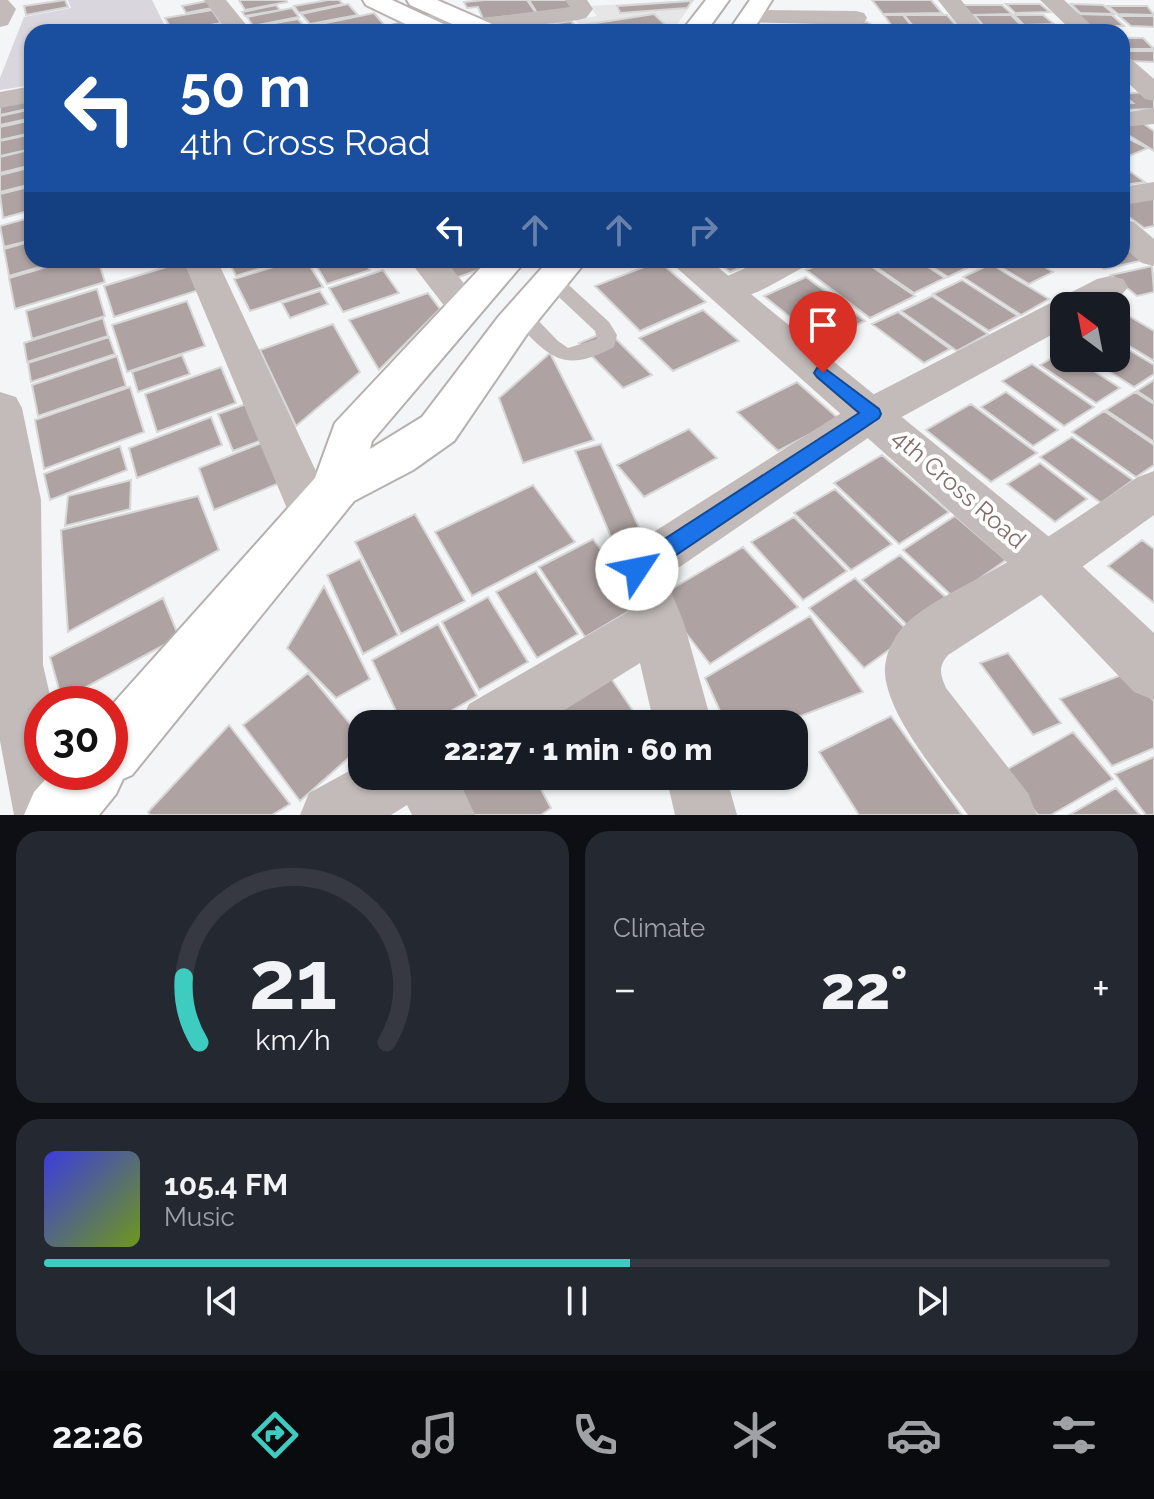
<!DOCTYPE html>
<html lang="en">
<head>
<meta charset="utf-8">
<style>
	body { margin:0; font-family:Raleway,sans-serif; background:#242831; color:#f1f3f6; height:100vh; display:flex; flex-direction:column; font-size:30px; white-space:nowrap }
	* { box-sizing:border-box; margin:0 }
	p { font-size:26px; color:#9ea1a6 }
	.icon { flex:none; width:44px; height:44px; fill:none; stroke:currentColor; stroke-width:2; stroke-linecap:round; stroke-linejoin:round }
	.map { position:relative; height:815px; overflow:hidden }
	.side { display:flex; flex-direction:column; gap:16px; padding:16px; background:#0d0f14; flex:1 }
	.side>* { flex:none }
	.top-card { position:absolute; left:24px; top:24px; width:1106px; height:244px; border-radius:24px; box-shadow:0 2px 6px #0004; background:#1a4fa0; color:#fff; overflow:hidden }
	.needle { width:52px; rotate:328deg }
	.fabs { position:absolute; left:1050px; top:292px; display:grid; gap:16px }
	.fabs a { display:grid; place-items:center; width:80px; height:80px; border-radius:16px; background:#171b24; box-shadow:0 2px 6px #0004; font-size:40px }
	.speed { position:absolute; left:24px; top:686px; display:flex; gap:16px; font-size:40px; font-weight:700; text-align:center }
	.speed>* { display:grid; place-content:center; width:104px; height:104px; border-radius:50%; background:#171b24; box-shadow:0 2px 6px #0004; line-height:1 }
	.speed .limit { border:12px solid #d22; background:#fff; color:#111 }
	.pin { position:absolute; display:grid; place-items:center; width:68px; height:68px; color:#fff; margin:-82px -34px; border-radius:50% 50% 50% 0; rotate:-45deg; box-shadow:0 0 8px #0007 }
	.pin .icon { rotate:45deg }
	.me { position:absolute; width:88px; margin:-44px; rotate:56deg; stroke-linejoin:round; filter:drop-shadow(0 0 6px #0008) }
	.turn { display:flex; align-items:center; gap:28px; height:168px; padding:0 24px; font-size:36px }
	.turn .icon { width:104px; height:104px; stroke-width:2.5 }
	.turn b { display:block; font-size:56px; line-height:68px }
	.lanes { display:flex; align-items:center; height:76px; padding:0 24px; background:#0003; justify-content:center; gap:40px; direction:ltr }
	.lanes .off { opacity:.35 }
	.big { font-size:60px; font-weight:800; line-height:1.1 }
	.side .widget { flex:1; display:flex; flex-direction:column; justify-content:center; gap:12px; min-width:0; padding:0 28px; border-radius:24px; background:#242831 }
	.side .dial { align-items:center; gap:0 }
	.dial svg { height:208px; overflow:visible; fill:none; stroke:#363941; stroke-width:7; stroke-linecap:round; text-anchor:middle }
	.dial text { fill:#f1f3f6; stroke:none }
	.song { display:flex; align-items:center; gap:24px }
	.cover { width:96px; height:96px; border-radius:12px; background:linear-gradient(135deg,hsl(240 70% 55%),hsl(80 70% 35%)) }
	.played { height:8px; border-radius:4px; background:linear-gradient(90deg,#3fccc0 55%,#363941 55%) }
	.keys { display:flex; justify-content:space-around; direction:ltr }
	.heat { display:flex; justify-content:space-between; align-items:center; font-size:44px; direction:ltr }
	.side .tiles { flex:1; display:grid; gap:16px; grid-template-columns:1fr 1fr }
	.widget:last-child { grid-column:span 2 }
	.trip { position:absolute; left:348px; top:710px; width:460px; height:80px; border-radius:24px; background:#171b24; box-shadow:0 2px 6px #0004; font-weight:800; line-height:80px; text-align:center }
	.tabs { display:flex; height:128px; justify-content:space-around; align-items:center; background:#090b0e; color:#9ea1a6 }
	.tabs .icon { width:56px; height:56px }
	.tabs .on { color:#3fccc0 }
	.tabs b { font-size:36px; color:#f1f3f6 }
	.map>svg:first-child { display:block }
	.built { fill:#e7e6e7 }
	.green { fill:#d9d6dd }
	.building { fill:#aea3a2; stroke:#d7d7d8; stroke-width:2 }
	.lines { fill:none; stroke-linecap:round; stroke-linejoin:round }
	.secondary-casing { stroke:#b8b1af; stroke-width:4 }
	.primary-casing { stroke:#b6b0af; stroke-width:4 }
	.service { fill:#c2bbba; fill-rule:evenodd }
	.minor { fill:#c2bbba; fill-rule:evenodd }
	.tertiary { fill:#c2bbba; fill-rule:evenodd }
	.secondary { fill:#fff; fill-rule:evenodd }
	.primary { fill:#fff; fill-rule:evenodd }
	.route { fill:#1a73e8; stroke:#114b97; stroke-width:2 }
	.labels { text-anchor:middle; stroke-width:8; stroke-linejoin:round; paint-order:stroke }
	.street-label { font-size:24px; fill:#816d6a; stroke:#fff }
</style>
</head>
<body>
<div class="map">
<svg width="1154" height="815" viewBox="0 0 1154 815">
	<rect width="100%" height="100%" fill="#f4f5f7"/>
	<!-- built -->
	<path class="built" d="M694 0 672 32H587L575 20 597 16 590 6Z"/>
	<!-- green -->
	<path class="green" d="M68 0H152L168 32H32V85L0 90V78L24 17 71 8Z"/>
	<!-- building -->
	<path class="building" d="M65 0 68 7 26 15 24 6Z
		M239 0H286L287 2 245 10Z
		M328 0H339L343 4 299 13 294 6Z
		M484 0H527L536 13 483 19 478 7 467 8 464 2Z
		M529 0H569L575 9 537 13Z
		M872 0H931L942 13 883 14Z
		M207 1 212 8 186 13 182 6Z
		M692 1 687 8 620 13 617 6Z
		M348 4 358 15 310 24 301 14Z
		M1006 4H1040L1050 12 1015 13Z
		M1071 4 1103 5 1114 14 1080 13Z
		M276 5 280 10 245 16 242 12Z
		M962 5H1002L1012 14 971 15Z
		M1108 6H1147L1154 15 1118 14Z
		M292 8 299 17 253 26 247 17Z
		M212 10 221 23 173 32 165 18Z
		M374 13 386 27 359 32H315L311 26Z
		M654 14 673 32H590L583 25Z
		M1077 14 1112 15 1124 26H1088Z
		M884 15H903L916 32H896Z
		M904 15H947L956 25 913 26Z
		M974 15H1011L1021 25H983Z
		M1014 15H1043L1054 24 1024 25Z
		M1119 16H1154V27L1131 26Z
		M298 19 305 27 257 32 253 27Z
		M571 21 581 32H520L518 29Z
		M867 22 884 32H834L831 25Z
		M1062 25 1070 32H1031L1024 26Z
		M1017 26 1024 32H989L984 27Z
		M917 28H959L963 32H920Z
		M1122 38H1143L1154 49H1122Z
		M1122 51H1154V62L1129 61Z
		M1145 92 1154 99V109L1122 110V104L1133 103 1122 94Z
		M32 98V108L0 115V105Z
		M32 109V118L0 125V116Z
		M32 120V133L0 140V127Z
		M1141 122 1154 131V151L1122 131V125Z
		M32 134V149L0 156V141Z
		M1122 136 1148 148 1122 159Z
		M32 149V165L0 173V157Z
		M1122 166 1145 182 1124 185Z
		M32 167V184L0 192V175Z
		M32 186V210L3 218 0 194Z
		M1154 198V226L1144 228 1122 212V204Z
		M32 217V240L4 247 0 226Z
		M1122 239 1149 259 1104 269 1092 260H1122Z
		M32 241V260H64L9 276 4 249Z
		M70 260H98L105 282 15 309 9 278Z
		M228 260H261L264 267 236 276Z
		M296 260H306L323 287 250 311 234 279Z
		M313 260H363L370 270 327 284Z
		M442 260H479L475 261 481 269 456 278Z
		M715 260H759L730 272Z
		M829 260H862L915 296 870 318 806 270Z
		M866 260H917L945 278 914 293Z
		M922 260H983L948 277Z
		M1001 260H1032L1053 272 1029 284 994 263Z
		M186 261 199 290 114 317 104 286Z
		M659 261 706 302 640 331 595 286Z
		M991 264 1049 299 1021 315 963 277Z
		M1152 266 1154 292 1137 296 1111 275Z
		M383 270 399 293 343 312 329 288Z
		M806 277 865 321 821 342 764 296Z
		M962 280 1018 316 989 331 933 294Z
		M97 289 105 316 32 339 26 311Z
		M320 291 328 304 290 318 282 303Z
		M428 293 440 309 379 370 349 320Z
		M932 296 988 334 957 351 901 311Z
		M187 301 205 346 127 372 112 325Z
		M703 310 739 341 673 371 639 338Z
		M898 312 950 349 924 363 872 324Z
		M1122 312 1154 331V361L1116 338V315Z
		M103 318 108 336 27 362 24 343Z
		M333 324 360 372 296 426 260 350Z
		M608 331 652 375 623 388 579 343Z
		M109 337 115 354 31 382 28 363Z
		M1116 342 1154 365V374L1134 387 1088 358H1116Z
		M1064 351V358H1074L1120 388 1096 403 1040 365Z
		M550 353 594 440 523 463 499 398Z
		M182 355 190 374 138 392 132 372Z
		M117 356 126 386 38 416 32 385Z
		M1032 364 1094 407 1064 426 1002 381Z
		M221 367 236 403 157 432 145 394Z
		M1154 380V402L1137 391Z
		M797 382 839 419 778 451 737 412Z
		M130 387 144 432 44 469 35 420Z
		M1006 392 1058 430 1033 446 981 407Z
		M1135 392 1154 404V442L1106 410Z
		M246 404 262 440 233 451 218 414Z
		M971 404 1037 453 991 482 926 430Z
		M1104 411 1154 445V465L1136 477 1072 432Z
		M211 417 222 445 137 478 129 448Z
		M689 429 717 458 644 497 617 465Z
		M1072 437 1133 480 1101 503 1040 457Z
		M264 442 282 482 214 510 199 468Z
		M601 444 642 534 613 542 575 451Z
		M120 446 127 470 50 500 44 474Z
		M882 455 949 512 899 544 834 483Z
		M1040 463 1087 499 1055 522 1007 484Z
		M131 480 130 509 65 526 68 496Z
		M533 485 575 542 472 596 435 532Z
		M835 489 892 544 851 570 794 513Z
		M198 496 219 550 68 632 61 530Z
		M415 514 465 601 401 634 355 542Z
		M955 516 1006 560 953 597 903 550Z
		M794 517 847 571 803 600 751 542Z
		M593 539 641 604 585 637 539 567Z
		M1142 540 1154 549V603L1108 566Z
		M743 547 798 607 710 664 658 597Z
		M900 555 955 606 916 634 862 580Z
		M360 559 398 635 363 654 327 575Z
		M536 571 578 634 537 658 496 592Z
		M855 578 911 634 864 668 809 608Z
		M324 586 370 679 336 698 287 648Z
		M488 597 528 662 479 690 442 622Z
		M163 598 179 637 62 700 50 657Z
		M810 616 863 692 780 724H726L705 678Z
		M438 624 477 696 428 724H402L372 660Z
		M1008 653 1061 723 1033 735 980 663Z
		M602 665 642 724H553L540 702Z
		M1129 672 1154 701V748L1112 766 1060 699Z
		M308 673 362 738V746L300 801 243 725Z
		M891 716 962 815H859L819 752Z
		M229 725 290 804 272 815H150L148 812Z
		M1073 732 1113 779 1051 815H1038L1004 771Z
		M1154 757V815H1146L1115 774Z
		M449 776H534L551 808 541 815H468Z
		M583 776H610L591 789Z
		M1116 788 1140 815H1069Z"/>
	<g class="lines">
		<defs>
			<path id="secondary" d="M363 0H392L450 27 453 32H422L366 5Z
				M407 0H437L499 27 502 32H470L410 5Z"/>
			<path id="primary" d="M706 0H729L706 32H681Z
				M750 0H772L752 32H728Z
				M488 260H526L372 441 370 449 422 417 499 316 549 260H587L527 334 454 441 413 470 354 501 132 775 123 779 116 794 99 815H24L34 792 52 772H110V707L315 478 335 423Z"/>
		</defs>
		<!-- secondary casing -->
		<use href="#secondary" class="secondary-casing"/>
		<!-- primary casing -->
		<use href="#primary" class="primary-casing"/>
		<!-- service -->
		<path class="service" d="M552 274 559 276 609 322 617 335 614 347C563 374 550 358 514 320L511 315 514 310H528L558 341 568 348 597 339 595 331 545 284 543 280 545 276Z"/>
		<!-- minor -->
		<path class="minor" d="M204 0H226L252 32H228Z
			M565 0H587L593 9 586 18 578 20 483 32 468 31 465 26 468 21 476 19 570 7Z
			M938 0H961L987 32H963Z
			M1040 0H1064L1099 32H1073Z
			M453 9 464 16 461 21 415 32H375L379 27Z
			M751 10 856 11 864 13 867 18 864 23 856 25 743 22 740 17 743 12Z
			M1122 57 1131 59 1154 79V101L1145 99 1122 77Z
			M32 86V102L0 108V92Z
			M1154 108V124L1122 127V113Z
			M1154 182V200L1122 205V187Z
			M1122 219 1134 222 1154 239V266L1142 263 1122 246Z
			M183 260H217L337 516 330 530 313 536 296 530Z
			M409 260H445L484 308 478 316 465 320 452 316Z
			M763 260H809L804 267C778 280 742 307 712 299L707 291 712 283Z
			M1110 276 1123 279 1128 287C1113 309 1088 306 1064 306V328L887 425 665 577 684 623 712 724H654L640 663 542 724H460L469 704 628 612 612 569 619 554 857 403 1097 279Z
			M1154 471V515L1064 580 948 655C938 667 940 674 946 688L1028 793 1037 815H968C942 779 889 719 885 674 884 654 895 633 910 620 933 600 977 580 1004 564 1050 537 1094 506 1138 477Z
			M362 764V776H457L475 815H412L407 805 391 815H300L309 793Z
			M666 776H726L737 815H675Z"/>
		<!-- tertiary -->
		<path class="tertiary" d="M0 0H8L16 9 8 25 0 27Z
			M668 260H709L1064 549 1154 633V700L1134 692 1028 581Z
			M0 392 16 397 22 408 41 500 43 665 52 704H42V772H69L80 815H14L0 741Z"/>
		<!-- secondary -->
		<use href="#secondary" class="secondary"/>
		<!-- primary -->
		<use href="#primary" class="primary"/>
	</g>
	<!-- route -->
	<path class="route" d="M823 367 879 409 881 414 879 418 645 576 637 578 629 576 626 569 629 562 859 413 817 377 814 373 817 368Z"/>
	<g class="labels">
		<!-- street labels -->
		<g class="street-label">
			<text transform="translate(959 489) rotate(41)" y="8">4th Cross Road</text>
		</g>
	</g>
</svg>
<div class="fabs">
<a><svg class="needle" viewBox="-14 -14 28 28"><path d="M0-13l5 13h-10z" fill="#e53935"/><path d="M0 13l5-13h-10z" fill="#9ea1a6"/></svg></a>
</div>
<div class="speed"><div class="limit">30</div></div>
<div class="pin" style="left:823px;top:373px;background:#d93025"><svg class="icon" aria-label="arrive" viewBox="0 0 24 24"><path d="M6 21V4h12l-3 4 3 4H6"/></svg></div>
<svg class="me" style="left:637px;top:569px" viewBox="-20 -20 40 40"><circle r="19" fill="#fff"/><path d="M0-13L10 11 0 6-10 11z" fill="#1a73e8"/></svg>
<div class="trip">22:27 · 1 min · 60 m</div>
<div class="top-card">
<div class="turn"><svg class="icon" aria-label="left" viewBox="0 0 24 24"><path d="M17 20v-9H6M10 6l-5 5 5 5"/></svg><div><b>50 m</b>4th Cross Road</div></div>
<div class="lanes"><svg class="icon" aria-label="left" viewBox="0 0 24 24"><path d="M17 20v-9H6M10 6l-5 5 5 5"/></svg><svg class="icon off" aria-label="ahead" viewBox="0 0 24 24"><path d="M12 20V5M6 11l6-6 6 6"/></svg><svg class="icon off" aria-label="ahead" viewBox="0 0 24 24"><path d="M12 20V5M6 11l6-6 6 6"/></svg><svg class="icon off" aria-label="right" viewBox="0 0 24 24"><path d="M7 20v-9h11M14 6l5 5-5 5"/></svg></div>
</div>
</div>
<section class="side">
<div class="tiles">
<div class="widget dial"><svg viewBox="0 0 100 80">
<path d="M14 69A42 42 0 1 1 86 69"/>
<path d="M14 69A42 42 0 0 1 8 44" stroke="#3fccc0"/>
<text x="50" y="56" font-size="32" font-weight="700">21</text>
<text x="50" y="72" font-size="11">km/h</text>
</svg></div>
<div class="widget"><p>Climate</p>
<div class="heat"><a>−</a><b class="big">22°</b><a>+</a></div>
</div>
<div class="widget">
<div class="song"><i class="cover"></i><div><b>105.4 FM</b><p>Music</p></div></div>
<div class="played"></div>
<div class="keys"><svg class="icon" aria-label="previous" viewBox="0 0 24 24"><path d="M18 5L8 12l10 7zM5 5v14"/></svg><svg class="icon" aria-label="pause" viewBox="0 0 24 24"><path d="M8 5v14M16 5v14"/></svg><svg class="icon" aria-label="next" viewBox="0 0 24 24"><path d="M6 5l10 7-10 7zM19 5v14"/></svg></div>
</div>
</div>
</section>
<nav class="tabs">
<b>22:26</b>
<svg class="icon on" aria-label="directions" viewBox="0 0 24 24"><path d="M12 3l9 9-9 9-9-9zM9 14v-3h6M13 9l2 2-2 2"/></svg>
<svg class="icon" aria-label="music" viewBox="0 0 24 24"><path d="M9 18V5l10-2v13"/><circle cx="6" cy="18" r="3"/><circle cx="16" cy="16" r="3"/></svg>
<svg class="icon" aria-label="phone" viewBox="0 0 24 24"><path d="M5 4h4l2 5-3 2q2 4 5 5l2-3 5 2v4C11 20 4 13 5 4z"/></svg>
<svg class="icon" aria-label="climate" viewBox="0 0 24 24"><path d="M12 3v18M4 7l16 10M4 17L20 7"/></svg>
<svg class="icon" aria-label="car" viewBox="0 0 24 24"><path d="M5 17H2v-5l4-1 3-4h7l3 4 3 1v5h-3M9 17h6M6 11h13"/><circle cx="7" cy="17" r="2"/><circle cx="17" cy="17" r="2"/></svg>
<svg class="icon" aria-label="filters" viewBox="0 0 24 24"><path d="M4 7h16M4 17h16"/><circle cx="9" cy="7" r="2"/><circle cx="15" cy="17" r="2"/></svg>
</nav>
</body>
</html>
